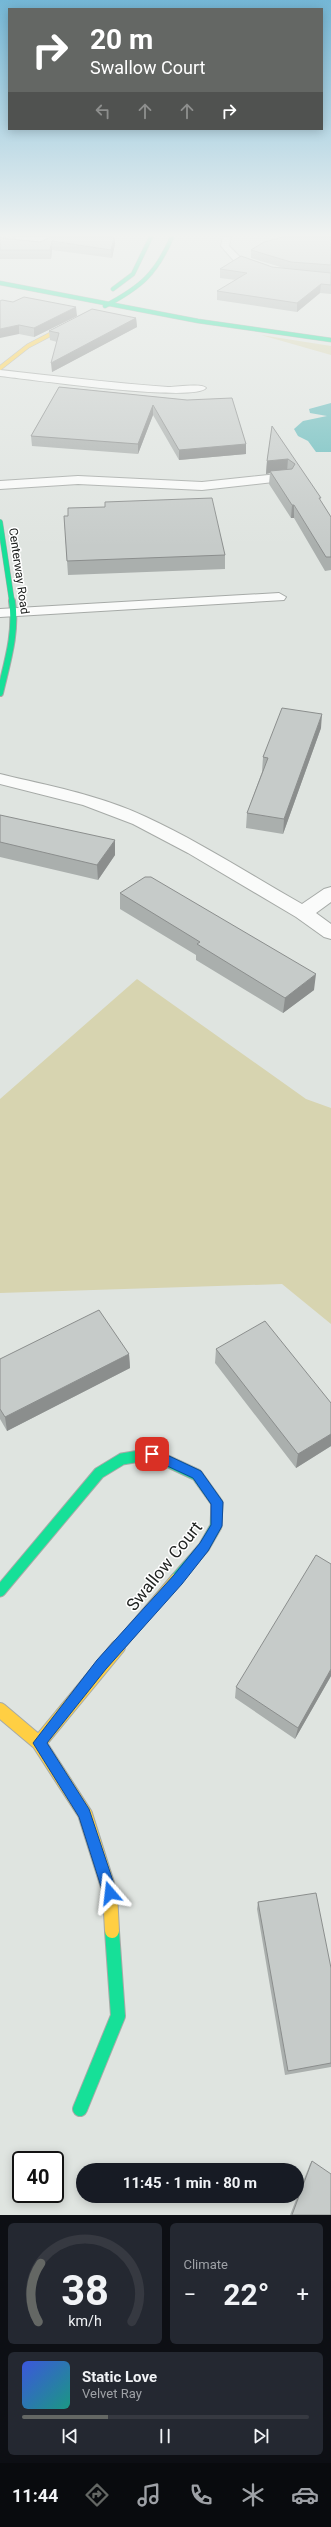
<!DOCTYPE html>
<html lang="en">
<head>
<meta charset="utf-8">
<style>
	body { margin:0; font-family:Roboto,sans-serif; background:#242831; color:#f1f3f6; height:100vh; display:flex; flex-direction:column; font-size:15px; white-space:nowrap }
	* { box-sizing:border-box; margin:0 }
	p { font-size:13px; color:#9ea1a6 }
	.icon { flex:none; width:22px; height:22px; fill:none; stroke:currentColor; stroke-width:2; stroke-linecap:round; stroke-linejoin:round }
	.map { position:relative; height:2215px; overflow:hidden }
	.details { display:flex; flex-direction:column; gap:8px; padding:8px; background:#0d0f14; flex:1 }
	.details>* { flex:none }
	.guide { position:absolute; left:8px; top:8px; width:315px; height:122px; border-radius:0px; box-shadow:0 2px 10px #0003; background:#646764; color:#fff; overflow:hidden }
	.speed { position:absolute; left:12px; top:2151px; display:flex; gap:8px; font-size:20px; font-weight:700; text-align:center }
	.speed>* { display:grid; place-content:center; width:52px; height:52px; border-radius:50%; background:#171b24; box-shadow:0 2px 10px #0003; line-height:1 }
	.speed .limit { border:2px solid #111; border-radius:6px; background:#fff; color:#111 }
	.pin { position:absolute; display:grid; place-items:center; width:34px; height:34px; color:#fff; margin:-17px; border-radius:8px; box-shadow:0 2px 6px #0006 }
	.me { position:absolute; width:44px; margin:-22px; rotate:343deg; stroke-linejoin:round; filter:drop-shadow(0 0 3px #0008) }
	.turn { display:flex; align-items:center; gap:14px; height:84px; padding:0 16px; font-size:18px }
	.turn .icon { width:52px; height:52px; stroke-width:2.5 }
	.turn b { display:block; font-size:28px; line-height:34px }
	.lanes { display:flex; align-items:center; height:38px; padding:0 16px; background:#0003; justify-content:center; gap:20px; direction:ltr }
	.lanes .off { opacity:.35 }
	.big { font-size:30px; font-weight:700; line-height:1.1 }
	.details .widget { flex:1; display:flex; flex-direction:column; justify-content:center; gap:6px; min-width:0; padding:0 14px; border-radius:6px; background:#242831 }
	.details .dial { align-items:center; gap:0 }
	.dial svg { height:104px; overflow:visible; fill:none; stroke:#363941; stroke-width:7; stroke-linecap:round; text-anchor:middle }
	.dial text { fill:#f1f3f6; stroke:none }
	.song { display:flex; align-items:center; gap:12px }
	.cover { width:48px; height:48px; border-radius:6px; background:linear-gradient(135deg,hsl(230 70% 55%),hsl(170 70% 35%)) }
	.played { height:4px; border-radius:2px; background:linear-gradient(90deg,#646764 30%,#363941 30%) }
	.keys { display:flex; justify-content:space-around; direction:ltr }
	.heat { display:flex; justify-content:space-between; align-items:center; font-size:22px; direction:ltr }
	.details .tiles { flex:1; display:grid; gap:8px; grid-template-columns:1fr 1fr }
	.widget:last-child { grid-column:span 2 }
	.trip { position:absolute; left:76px; top:2163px; width:228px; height:40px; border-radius:20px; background:#171b24; box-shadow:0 2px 10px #0003; font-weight:700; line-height:40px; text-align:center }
	.tabs { display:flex; height:64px; justify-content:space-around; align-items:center; background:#090b0e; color:#9ea1a6 }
	.tabs .icon { width:28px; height:28px }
	.tabs .on { color:#646764 }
	.tabs b { font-size:18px; color:#f1f3f6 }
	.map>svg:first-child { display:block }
	.green { fill:#d7d4b0 }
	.water { fill:#67bbbc }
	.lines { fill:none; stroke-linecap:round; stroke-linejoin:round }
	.street-casing { stroke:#a6aaa7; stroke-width:2 }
	.fast-far4-casing { stroke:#a6aaa7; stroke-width:5 }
	.fast-far3-casing { stroke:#a6aaa7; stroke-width:6 }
	.fast-far2-casing { stroke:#a6aaa7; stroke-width:8 }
	.fast-far1-casing { stroke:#a6aaa7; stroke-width:13 }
	.fast-casing { stroke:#a6aaa7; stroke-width:16 }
	.slow-far2-casing { stroke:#a6aaa7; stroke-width:5 }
	.slow-far1-casing { stroke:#a6aaa7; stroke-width:13 }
	.slow-casing { stroke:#a6aaa7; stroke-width:16 }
	.street { fill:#fafbfa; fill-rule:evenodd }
	.fast-far4 { stroke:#16e098; stroke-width:4 }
	.fast-far3 { stroke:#16e098; stroke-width:5 }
	.fast-far2 { stroke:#16e098; stroke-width:6 }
	.fast-far1 { stroke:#16e098; stroke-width:11 }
	.fast { stroke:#16e098; stroke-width:14 }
	.slow-far2 { stroke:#ffcf43; stroke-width:4 }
	.slow-far1 { stroke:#ffcf43; stroke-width:11 }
	.slow { stroke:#ffcf43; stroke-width:14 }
	.wall { fill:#aaafad }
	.shaded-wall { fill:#8b8e8d }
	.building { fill:#c6cbc9; stroke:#8b8e8d }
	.route { fill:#1a73e8; stroke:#114b97 }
	.labels { text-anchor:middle; stroke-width:3; stroke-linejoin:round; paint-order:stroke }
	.far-street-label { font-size:12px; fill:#212422; stroke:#fff }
	.near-street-label { font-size:17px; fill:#212422; stroke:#fff }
</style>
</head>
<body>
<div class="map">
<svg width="331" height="2215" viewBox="0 0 331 2215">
	<rect width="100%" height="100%" fill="#dfe4e0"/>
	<!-- green -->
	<path class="green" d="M261 335 331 346V355Z
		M137 979 306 1099 331 1108V1324L282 1284 0 1293V1099Z"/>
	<!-- water -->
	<path class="water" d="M331 403V452H316L308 441 298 436 294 429 303 421 327 416 310 413 309 409Z"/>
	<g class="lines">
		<defs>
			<path id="street" d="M14 237H51L54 238 55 243 41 249 0 245V239L45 242 18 240Z
				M223 237H231L229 246 240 257 268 266V270L234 261 221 246Z
				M0 370C56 376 112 383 168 387 176 387 202 383 206 388 195 403 27 379 0 376Z
				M287 473 293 477 291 480 202 490 78 484 0 489V481L78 476 202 482Z
				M279 593 286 597 284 600 0 617V609Z
				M0 774C49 786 100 795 146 817 200 842 251 875 302 904L324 889 331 887V902L316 913 331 924V939L324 937 296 917 188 853 133 824 83 805 0 784Z"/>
			<path id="fast-far4" d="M0 283 198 321 331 340
				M113 289 133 274 151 237
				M105 306C141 287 156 274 172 237"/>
			<path id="fast-far3" d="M0 522 12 602"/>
			<path id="fast-far2" d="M0 693C7 663 17 632 12 601"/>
			<path id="fast-far1" d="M0 1591 99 1473 122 1459 152 1454 197 1475 217 1503 216 1526 204 1547 176 1579"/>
			<path id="fast" d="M80 2109 118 2016 112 1931"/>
			<path id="slow-far2" d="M0 368 28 346 76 321"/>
			<path id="slow-far1" d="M117 1648 176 1579"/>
			<path id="slow" d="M0 1710 39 1743 85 1814 110 1893 112 1931
				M39 1743 118 1647"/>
		</defs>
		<!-- street casing -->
		<use href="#street" class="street-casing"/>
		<!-- fast-far4 casing -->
		<use href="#fast-far4" class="fast-far4-casing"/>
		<!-- fast-far3 casing -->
		<use href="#fast-far3" class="fast-far3-casing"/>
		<!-- fast-far2 casing -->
		<use href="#fast-far2" class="fast-far2-casing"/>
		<!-- fast-far1 casing -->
		<use href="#fast-far1" class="fast-far1-casing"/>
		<!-- fast casing -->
		<use href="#fast" class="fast-casing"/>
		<!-- slow-far2 casing -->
		<use href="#slow-far2" class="slow-far2-casing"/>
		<!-- slow-far1 casing -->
		<use href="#slow-far1" class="slow-far1-casing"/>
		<!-- slow casing -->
		<use href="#slow" class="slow-casing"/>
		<!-- street -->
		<use href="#street" class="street"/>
		<!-- fast-far4 -->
		<use href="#fast-far4" class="fast-far4"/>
		<!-- fast-far3 -->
		<use href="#fast-far3" class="fast-far3"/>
		<!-- fast-far2 -->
		<use href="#fast-far2" class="fast-far2"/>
		<!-- fast-far1 -->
		<use href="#fast-far1" class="fast-far1"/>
		<!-- fast -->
		<use href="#fast" class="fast"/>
		<!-- slow-far2 -->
		<use href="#slow-far2" class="slow-far2"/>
		<!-- slow-far1 -->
		<use href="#slow-far1" class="slow-far1"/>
		<!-- slow -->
		<use href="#slow" class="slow"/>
	</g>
	<!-- wall -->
	<path class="wall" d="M0 237H18L0 238Z
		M51 237 115 244 112 258 52 250 51 259H0V238L40 242Z
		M331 237V294L320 293 297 312 217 300V291L236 280 220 278V269L272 267 284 268 251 258V250Z
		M0 301 77 316 34 337 19 334Z
		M136 318 137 327 52 372 57 342 50 340 49 331Z
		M59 387 187 400 246 444V454L179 460 153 415 138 454 32 446 31 436Z
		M272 426 331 517V570L325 571 294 518H291L269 484 270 473 266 474 267 461Z
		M64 516H68L225 555V569L68 575Z
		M321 728 283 834 246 828 247 813 262 772 263 757Z
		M0 815 115 855 98 880 0 857Z
		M120 893 314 990 283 1013 196 960V955L120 909Z
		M216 1349 331 1403V1446L296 1468 215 1363Z
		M129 1354 130 1368 7 1431 0 1419V1359Z
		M331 1676 295 1739 235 1698 236 1687Z
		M258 1902 331 1968V2067L285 2075 257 1909Z
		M312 2161 331 2215H290L310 2164Z"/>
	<!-- shaded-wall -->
	<path class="shaded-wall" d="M115 237V244L112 258 111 250Z
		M52 241V250L51 259 50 250Z
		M321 284 320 293 297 312V303Z
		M76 307 77 316 34 337V328Z
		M136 318 137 327 52 372 51 363Z
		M19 325V334L0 338V329Z
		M153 405V415L138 454V444Z
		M246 444V454L179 460V450Z
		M288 459 287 472 270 471V473L266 474 267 461Z
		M292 505H294V518H291Z
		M322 714 321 728 283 834 284 819Z
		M115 840V855L98 880 97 865Z
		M316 974 314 990 283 1013 285 998Z
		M129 1354 130 1368 7 1431 5 1417Z
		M331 1434V1446L296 1468 298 1454Z
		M331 1669V1676L295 1739 298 1728Z"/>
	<!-- building -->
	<path class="building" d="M51 237H114L111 250 52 241 50 250H0V238L40 242Z
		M281 237H331V265L291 262 251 250 264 242 280 238Z
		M241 256 272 267 331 273V285L321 284 297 303 217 291 247 273 220 269Z
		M24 297 76 307 34 328 19 325 0 329V301L2 300 13 302Z
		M92 309 136 318 51 363 59 333 49 331Z
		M59 387 187 400 232 398 246 444 179 450 153 405 138 444 31 436Z
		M272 426 321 498H319L331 517V557H326L294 505H292L270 471 292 469 295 464 288 459 267 461Z
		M212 498 225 555 67 561 64 516H68V508L105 507V502Z
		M282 708 322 714 284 819 247 813 268 758 263 757Z
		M0 815 115 840 97 865 0 842Z
		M145 877H151L316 974 285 998 197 944 200 942 120 893Z
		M99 1310 129 1354 5 1417 0 1409V1359Z
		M265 1321 331 1403V1434L298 1454 216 1349Z
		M316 1555 331 1564V1669L298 1728 236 1687Z
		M316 1893 331 1968V2063L288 2071 258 1902Z
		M312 2161 331 2174V2215H292Z"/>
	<!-- sky -->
	<linearGradient id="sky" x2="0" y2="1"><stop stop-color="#74b7d6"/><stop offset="0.43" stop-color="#f1f3f1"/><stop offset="1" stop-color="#f1f3f1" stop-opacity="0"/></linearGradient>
	<rect width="331" height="547" fill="url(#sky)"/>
	<!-- route -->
	<path class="route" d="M152 1448 201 1471 223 1502 222 1526 208 1551 182 1584 106 1669 47 1743 89 1809 117 1893 115 1898 110 1900 105 1898 103 1893 79 1817 33 1743 97 1660 174 1575 200 1543 211 1525V1504L193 1478 148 1457 147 1454Z"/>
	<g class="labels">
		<!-- far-street labels -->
		<g class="far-street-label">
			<text transform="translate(19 571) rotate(82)" y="4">Centerway Road</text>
		</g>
		<!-- near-street labels -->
		<g class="near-street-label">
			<text transform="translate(164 1566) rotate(-51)" y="6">Swallow Court</text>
		</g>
	</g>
</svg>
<div class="speed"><div class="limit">40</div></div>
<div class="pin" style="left:152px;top:1454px;background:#d93025"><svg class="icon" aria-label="arrive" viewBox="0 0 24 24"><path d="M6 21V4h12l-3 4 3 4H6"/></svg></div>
<svg class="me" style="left:110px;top:1893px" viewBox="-20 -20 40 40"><path d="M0-17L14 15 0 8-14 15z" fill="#1a73e8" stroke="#fff" stroke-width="4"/></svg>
<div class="trip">11:45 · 1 min · 80 m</div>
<div class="guide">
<div class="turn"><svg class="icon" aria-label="right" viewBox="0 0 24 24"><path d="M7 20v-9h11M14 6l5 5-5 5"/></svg><div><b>20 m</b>Swallow Court</div></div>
<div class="lanes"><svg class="icon off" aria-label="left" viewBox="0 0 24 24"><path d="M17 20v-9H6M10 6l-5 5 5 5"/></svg><svg class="icon off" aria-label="ahead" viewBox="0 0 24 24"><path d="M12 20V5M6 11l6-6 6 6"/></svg><svg class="icon off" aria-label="ahead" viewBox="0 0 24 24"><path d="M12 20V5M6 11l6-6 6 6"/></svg><svg class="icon" aria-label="right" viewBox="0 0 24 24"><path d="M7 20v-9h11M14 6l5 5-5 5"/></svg></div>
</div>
</div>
<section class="details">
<div class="tiles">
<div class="widget dial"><svg viewBox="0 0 100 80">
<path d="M14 69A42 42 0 1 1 86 69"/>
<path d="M14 69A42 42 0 0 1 16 24" stroke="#646764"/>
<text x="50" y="56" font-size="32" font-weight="700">38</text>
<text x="50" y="72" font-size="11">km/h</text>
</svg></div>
<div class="widget"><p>Climate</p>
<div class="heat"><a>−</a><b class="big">22°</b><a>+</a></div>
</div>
<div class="widget">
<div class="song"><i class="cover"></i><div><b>Static Love</b><p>Velvet Ray</p></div></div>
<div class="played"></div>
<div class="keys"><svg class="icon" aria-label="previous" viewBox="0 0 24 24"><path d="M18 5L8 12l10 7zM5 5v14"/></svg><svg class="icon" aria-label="pause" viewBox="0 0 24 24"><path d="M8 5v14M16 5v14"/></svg><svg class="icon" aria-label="next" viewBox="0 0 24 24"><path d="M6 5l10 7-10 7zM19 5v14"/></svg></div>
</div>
</div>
</section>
<nav class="tabs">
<b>11:44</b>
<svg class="icon on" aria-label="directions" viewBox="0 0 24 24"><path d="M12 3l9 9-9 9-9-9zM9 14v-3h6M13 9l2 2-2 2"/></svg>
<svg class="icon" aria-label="music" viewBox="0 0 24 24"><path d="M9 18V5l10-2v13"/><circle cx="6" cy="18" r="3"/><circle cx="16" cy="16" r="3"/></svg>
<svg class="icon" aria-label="phone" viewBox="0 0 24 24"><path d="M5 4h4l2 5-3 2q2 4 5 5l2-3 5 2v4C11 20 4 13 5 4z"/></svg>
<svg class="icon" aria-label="climate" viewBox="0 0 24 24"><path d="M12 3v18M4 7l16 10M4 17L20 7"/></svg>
<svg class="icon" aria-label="car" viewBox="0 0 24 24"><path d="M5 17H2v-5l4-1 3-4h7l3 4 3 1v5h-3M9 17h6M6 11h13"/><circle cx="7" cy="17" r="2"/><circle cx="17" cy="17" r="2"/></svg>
</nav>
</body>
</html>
